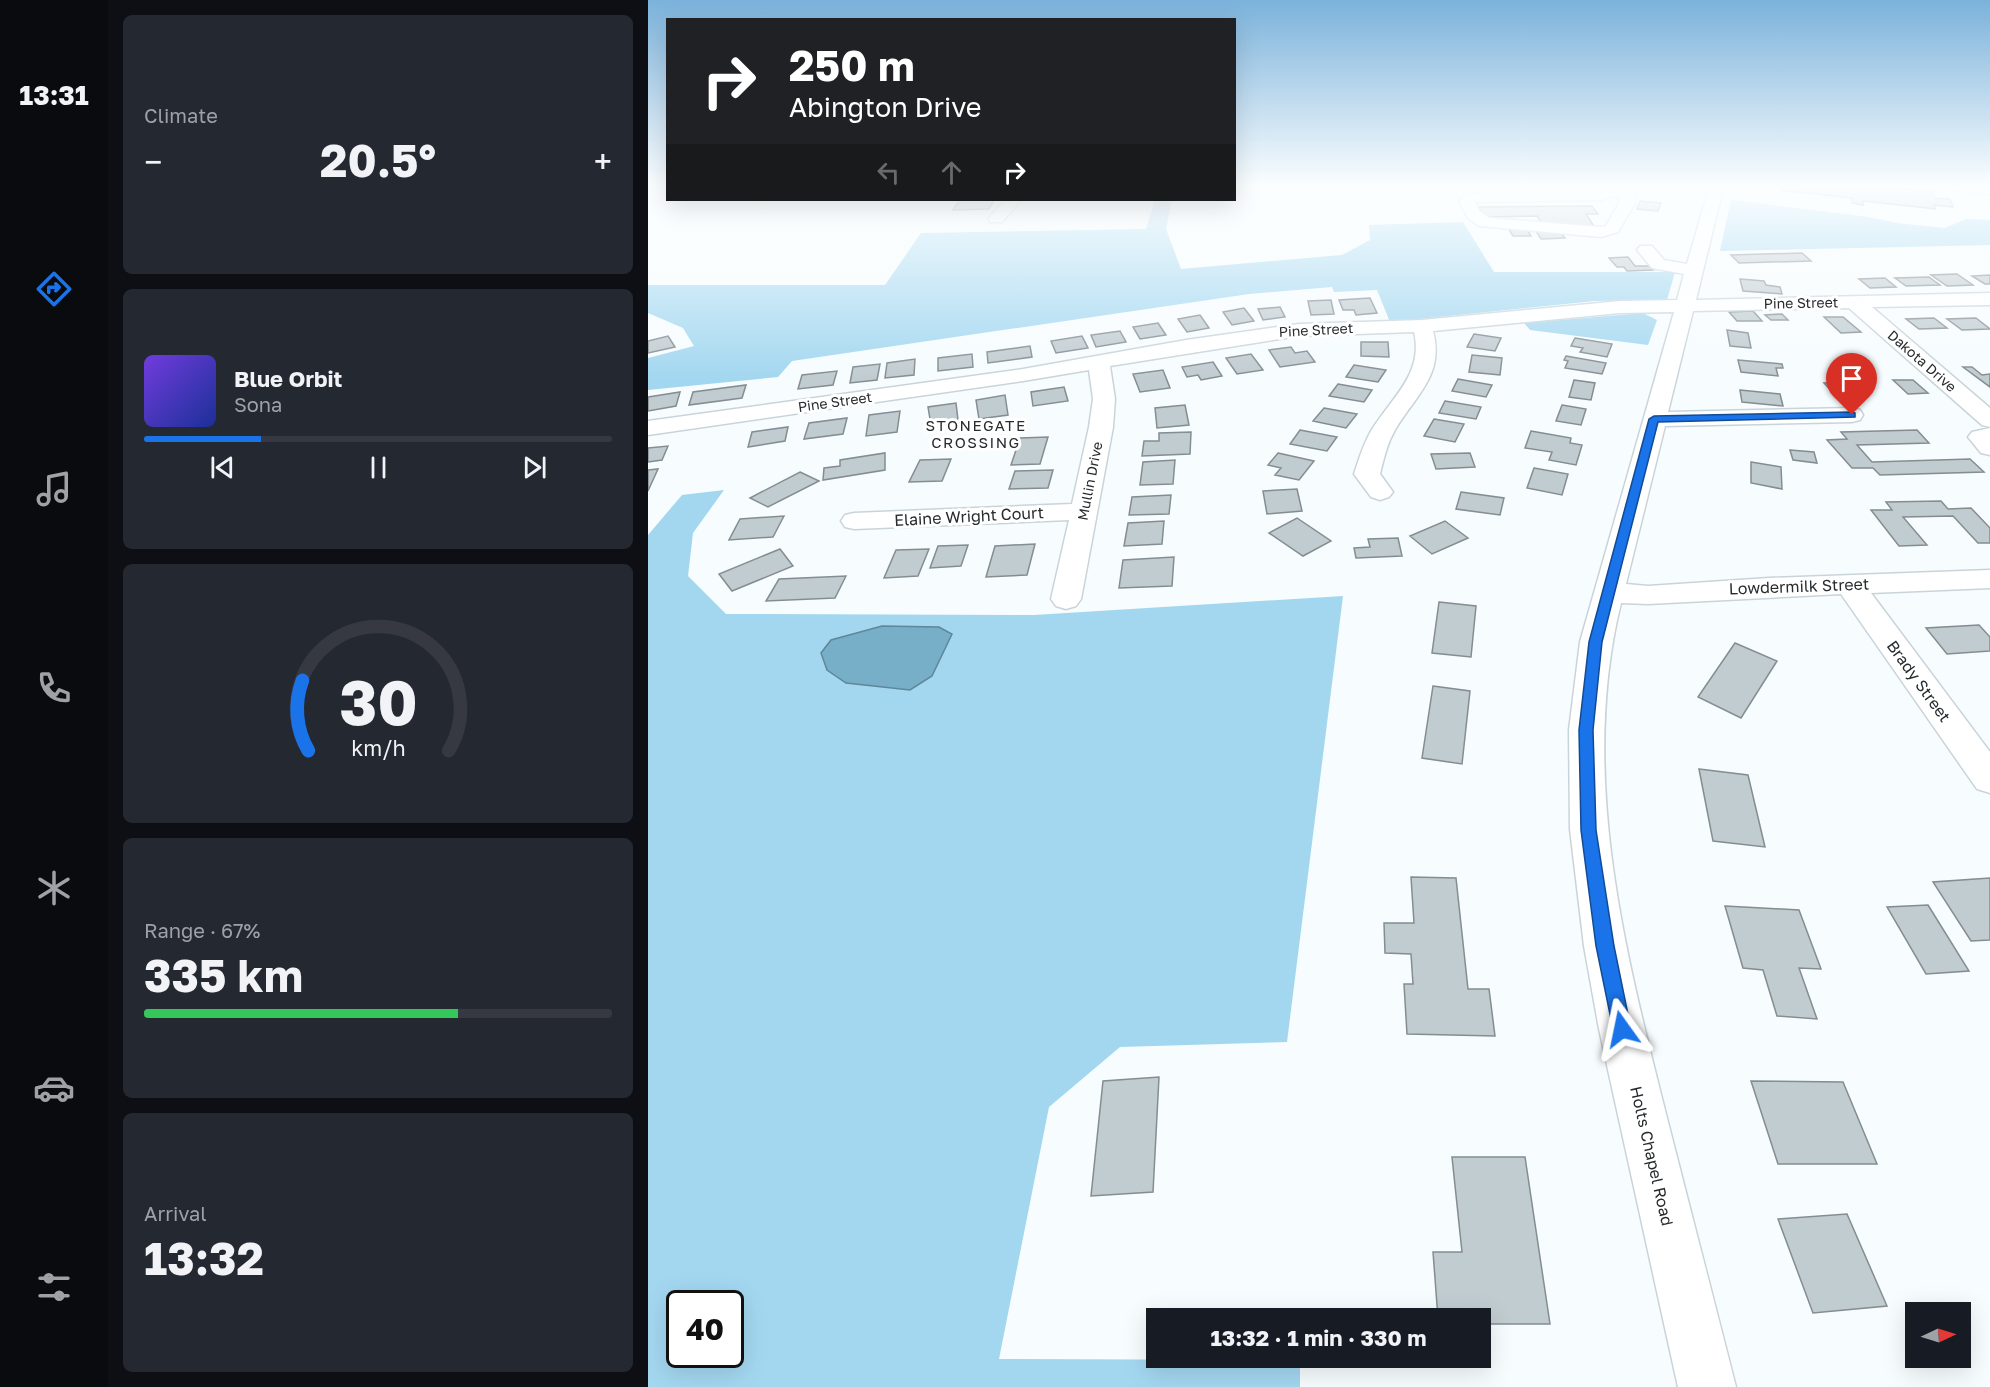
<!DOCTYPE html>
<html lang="en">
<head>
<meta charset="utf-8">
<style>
	body { margin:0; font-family:"Golos Text",sans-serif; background:#242831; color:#f1f3f6; height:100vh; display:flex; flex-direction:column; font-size:22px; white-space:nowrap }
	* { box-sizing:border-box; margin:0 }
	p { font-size:20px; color:#9ea1a6 }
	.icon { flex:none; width:33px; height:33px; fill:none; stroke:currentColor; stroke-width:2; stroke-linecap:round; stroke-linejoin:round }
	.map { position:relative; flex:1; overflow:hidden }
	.sheet { display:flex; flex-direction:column; gap:15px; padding:15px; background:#0d0f14; width:540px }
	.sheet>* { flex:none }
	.guide { position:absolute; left:18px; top:18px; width:570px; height:183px; border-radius:0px; box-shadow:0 6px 24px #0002; background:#202124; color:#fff; overflow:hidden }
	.needle { width:39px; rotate:86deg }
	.fabs { position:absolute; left:1257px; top:1302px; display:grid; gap:12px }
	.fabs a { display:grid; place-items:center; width:66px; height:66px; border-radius:0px; background:#171b24; box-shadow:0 6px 24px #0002; font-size:30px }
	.speed { position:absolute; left:18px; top:1290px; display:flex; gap:12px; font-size:30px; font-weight:700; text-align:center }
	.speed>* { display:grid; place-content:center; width:78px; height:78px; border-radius:50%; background:#171b24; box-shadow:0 6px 24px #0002; line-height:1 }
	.speed .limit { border:3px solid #111; border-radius:9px; background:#fff; color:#111 }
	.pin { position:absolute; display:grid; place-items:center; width:51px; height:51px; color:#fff; margin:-62px -26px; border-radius:50% 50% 50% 0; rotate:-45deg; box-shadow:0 0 6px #0007 }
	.pin .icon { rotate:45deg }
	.me { position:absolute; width:66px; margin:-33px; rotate:348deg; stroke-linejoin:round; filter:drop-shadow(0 0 4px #0008) }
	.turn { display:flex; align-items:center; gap:21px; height:126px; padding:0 24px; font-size:27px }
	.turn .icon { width:78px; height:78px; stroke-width:2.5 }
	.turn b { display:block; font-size:42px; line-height:51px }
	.lanes { display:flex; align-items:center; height:57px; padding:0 24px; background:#0003; justify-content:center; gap:30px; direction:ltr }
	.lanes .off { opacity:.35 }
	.big { font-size:45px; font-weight:700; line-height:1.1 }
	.sheet .tile { flex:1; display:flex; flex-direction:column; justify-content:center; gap:9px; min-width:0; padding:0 21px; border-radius:9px; background:#242831 }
	.sheet .dial { align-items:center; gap:0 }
	.dial svg { height:156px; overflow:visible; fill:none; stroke:#363941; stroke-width:7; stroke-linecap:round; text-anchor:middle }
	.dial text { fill:#f1f3f6; stroke:none }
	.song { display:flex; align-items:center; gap:18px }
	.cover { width:72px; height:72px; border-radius:9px; background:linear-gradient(135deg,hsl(260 70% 55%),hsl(230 70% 35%)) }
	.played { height:6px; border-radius:3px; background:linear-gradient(90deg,#1a73e8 25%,#363941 25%) }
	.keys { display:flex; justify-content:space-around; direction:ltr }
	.heat { display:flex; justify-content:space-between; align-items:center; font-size:33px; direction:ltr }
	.charge { height:9px; border-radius:4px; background:linear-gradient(90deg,#34c759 67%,#363941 0) }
	.trip { position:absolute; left:498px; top:1308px; width:345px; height:60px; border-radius:0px; background:#171b24; box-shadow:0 6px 24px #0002; font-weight:700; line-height:60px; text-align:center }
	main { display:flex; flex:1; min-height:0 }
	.menu { display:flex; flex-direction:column; width:108px; justify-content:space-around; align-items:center; background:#090b0e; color:#9ea1a6 }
	.menu .icon { width:42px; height:42px }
	.menu .on { color:#1a73e8 }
	.menu b { font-size:27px; color:#f1f3f6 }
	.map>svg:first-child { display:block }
	.green { fill:#a3d7f0; fill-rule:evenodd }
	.water { fill:#77aec8; stroke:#5f879a; stroke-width:1.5 }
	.building { fill:#c1ccd1; stroke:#838d92; stroke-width:1.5 }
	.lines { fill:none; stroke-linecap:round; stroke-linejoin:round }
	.minor-casing { stroke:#c9d4da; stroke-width:3 }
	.minor { fill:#fff; fill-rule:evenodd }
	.route { fill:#1a73e8; stroke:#114b97; stroke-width:1.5 }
	.labels { text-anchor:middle; stroke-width:6; stroke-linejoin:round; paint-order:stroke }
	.far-street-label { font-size:14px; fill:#282c2e; stroke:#fff }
	.far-neighbourhood-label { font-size:15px; letter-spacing:1.5px; fill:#282c2e; stroke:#fff }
	.street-label { font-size:16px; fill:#282c2e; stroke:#fff }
</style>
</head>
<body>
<main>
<nav class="menu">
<b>13:31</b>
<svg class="icon on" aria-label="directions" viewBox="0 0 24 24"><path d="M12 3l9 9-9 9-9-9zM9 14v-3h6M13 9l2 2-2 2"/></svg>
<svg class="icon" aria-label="music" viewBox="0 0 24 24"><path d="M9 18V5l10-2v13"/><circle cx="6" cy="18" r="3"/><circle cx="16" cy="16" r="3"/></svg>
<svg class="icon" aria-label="phone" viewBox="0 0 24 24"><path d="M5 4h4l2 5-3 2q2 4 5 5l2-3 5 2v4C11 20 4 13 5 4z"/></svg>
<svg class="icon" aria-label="climate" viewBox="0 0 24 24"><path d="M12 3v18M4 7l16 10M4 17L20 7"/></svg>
<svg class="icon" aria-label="car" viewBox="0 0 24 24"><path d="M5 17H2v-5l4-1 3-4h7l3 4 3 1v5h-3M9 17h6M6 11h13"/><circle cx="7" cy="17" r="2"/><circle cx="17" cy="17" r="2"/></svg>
<svg class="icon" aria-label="filters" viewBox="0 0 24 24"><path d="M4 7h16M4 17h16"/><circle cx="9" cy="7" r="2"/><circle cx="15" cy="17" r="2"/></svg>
</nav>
<section class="sheet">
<div class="tile"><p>Climate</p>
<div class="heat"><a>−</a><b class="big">20.5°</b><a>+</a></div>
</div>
<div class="tile">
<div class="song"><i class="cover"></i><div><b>Blue Orbit</b><p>Sona</p></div></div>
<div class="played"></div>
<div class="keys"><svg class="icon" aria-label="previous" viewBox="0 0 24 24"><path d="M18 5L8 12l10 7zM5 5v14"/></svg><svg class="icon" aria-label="pause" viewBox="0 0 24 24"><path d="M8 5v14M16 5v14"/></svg><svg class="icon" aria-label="next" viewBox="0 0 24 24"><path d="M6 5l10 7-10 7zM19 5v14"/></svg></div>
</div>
<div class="tile dial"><svg viewBox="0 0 100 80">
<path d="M14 69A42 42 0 1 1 86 69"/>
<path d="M14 69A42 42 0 0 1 11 33" stroke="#1a73e8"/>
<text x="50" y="56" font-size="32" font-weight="700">30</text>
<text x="50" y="72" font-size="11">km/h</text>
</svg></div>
<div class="tile"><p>Range · 67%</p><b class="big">335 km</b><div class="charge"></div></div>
<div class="tile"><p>Arrival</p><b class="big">13:32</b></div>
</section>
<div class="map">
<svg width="1342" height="1387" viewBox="0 0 1342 1387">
	<rect width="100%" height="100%" fill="#f7fcfe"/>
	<!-- green -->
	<path class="green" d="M507 200H524L518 229 533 269 694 255 722 240 721 225 815 222 846 272H1027L1019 300 947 301 742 322 729 290 686 292 684 287 601 294 144 361 130 377 0 390V358L46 346 35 328 0 313V285H237L273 233 498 229Z
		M1083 200 1221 217 1248 223 1297 228 1318 219 1342 220V245L1072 251Z
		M984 314H997L1009 320 1000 345 882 330 876 323Z
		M76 490 45 533 40 576 78 614 386 615 695 596 639 1042 472 1047 401 1107 351 1359 652 1360V1387H0V535L34 495ZM234 626 304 633V634L284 676 183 640ZM32 1304H82V1354H32Z"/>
	<!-- water -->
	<path class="water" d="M234 626 291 627 304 634 284 676 262 690 198 683 179 670 173 653 183 640Z"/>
	<!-- building -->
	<path class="building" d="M1133 184H1218L1285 192 1287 198 1302 199 1305 207 1286 205 1287 209 1215 201V205L1204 203 1203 198 1133 190Z
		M312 200H346L341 209 305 210Z
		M992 201 1013 203 1010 211 989 209Z
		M944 206 950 214H938L947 228 895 225 889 216 836 217 831 207Z
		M860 228H878L883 236H865Z
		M888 231H911L917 238 893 239Z
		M1154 253 1163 261 1091 263 1083 255Z
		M980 257 987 266H1001L1005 270 979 271 976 267H969L961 258Z
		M1309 274 1325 285 1299 286 1283 275Z
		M1342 275V284H1337L1324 276Z
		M1281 277 1292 285 1258 286 1247 278Z
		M1237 278 1248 287 1222 288 1211 279Z
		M1092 279 1116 281 1118 285 1132 287 1134 294 1095 291Z
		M722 298 729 313 708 315 706 310H695L691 300Z
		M683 300 686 314 663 315 660 301Z
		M632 307 637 317 615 320 610 309Z
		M596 308 606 321 584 325 575 312Z
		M1105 311 1114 321H1089L1081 312Z
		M1134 314 1140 320H1123L1117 315Z
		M552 315 561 328 539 332 530 319Z
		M1176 317H1195L1213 332 1193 333Z
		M1286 318 1299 328 1271 329 1258 319Z
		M1328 318 1342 329 1314 330 1299 319Z
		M510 323 518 335 492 339 485 327Z
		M1079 330 1100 333 1103 348 1082 346Z
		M472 331 478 342 448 347 443 335Z
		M826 334 853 338 847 351 819 347Z
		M20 336 27 347 0 353V341Z
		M434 336 440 348 408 353 403 341Z
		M927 338 964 344 959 357 932 352 935 348 923 346Z
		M713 342H740L741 357 713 356Z
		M382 346 384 357 340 363 339 352Z
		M643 347 647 353 659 351 667 362 632 367 621 350Z
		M324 354 325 367 290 371V358Z
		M603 354 615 370 589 374 578 358Z
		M824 355 854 358 852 375 821 372Z
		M918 356 958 363 954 374 917 368 920 361 916 360Z
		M267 359 266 375 237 378 239 363Z
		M1090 360 1134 364 1135 368H1128L1130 376 1093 372Z
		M565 362 574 376 553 380 550 375 539 377 534 367Z
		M232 364 229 380 202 383 205 367Z
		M706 365 738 370 730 382 698 377Z
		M1315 367H1324L1334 375 1342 374V387Z
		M515 370 522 388 492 392 485 374Z
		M189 371 185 385 150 389 154 375Z
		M810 379 844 385 838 397 804 391Z
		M926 380 947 383 943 400 921 397Z
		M1245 380H1265L1280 393 1260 394Z
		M1201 382 1214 395 1188 396 1176 383Z
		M690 384 724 390 716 402 681 396Z
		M98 385 94 398 41 405 45 392Z
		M416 387 420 401 385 406 383 392Z
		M1092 390 1132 394 1135 406 1094 402Z
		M32 392 28 406 0 411V397Z
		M357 395 360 415 331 419 328 400Z
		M797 401 833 407 828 419 791 413Z
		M308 403 310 420 283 425 280 407Z
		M537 405 541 425 509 428 507 408Z
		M914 405 938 409 933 425 908 421Z
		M676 408 709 414 698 428 665 421Z
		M252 411 249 432 218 436 221 415Z
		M199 418 195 434 156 439 161 423Z
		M786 419 816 424 807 442 776 436Z
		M140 427 137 441 100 447 104 432Z
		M652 430 689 437 679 451 642 444Z
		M1269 430 1281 443 1209 445 1224 462 1322 459 1336 472 1232 475 1225 468H1204L1179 440 1199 439 1193 432Z
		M883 431 923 438 922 443 934 445 928 465 901 460 904 452 877 448Z
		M543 432 542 454 494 456 496 441H511V433Z
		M400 437 392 464 363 465 372 438Z
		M20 446 14 460 0 462V448Z
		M1142 450 1166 452 1169 463 1145 460Z
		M237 453V470L175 480 176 468 192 466V460Z
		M630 453 666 461 651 480 627 475 633 468 620 465Z
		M822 453 827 467 788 469 783 454Z
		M303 459 294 481 261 482 272 460Z
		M527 460 525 484 492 485 495 462Z
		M1103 462 1133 467 1134 489 1103 483Z
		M886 468 920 474 914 495 879 488Z
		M10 469 0 491V470Z
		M405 470 400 488 361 489 367 471Z
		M152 472 171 481 120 507 102 498Z
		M649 489 654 511 619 514 615 491Z
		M813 492 856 498 852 515 808 509Z
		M523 495 521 514 481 515 484 497Z
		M1293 501 1300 509 1323 508 1342 528V543H1330L1305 516 1255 517 1279 545 1251 546 1223 510H1244L1238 502Z
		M136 516 125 537 81 540 92 519Z
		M649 518 683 541 655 556 621 533Z
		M516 521 514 544 476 546 480 523Z
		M797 521 820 538 784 554 762 536Z
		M750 538 754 556 708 558 706 548 722 547 720 539Z
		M387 544 379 575 338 577 347 546Z
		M320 545 313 566 282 568 290 546Z
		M132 549 145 566 84 591 71 574Z
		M281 549 270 576 236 578 248 550Z
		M526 557 524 586 471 588 475 560Z
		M198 576 187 598 118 601 131 579Z
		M791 602 828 606 823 657 784 653Z
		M1331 625 1342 637V651L1299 654 1278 628Z
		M1087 643 1129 661 1093 718 1050 697Z
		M785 686 822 691 814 764 774 758Z
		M1051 769 1100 775 1117 847 1065 841Z
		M763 877 808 878 820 989H841L847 1036 759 1034 756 984H765L763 954 737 953 736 923H766Z
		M1342 878V940L1323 941 1285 882Z
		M1280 905 1321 971 1278 974 1239 907Z
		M1077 906 1151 910 1173 969 1151 968 1169 1019 1129 1016 1115 970 1095 968Z
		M511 1077 505 1192 443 1196 455 1081Z
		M1103 1081 1195 1082 1229 1164H1130Z
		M804 1157H877L902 1324H832V1318H790L785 1252H814Z
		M1199 1214 1239 1306 1165 1313 1130 1219Z"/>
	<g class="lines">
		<defs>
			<path id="minor" d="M979 184H1007L1005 187 987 191V203L970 232 953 237 831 226 820 218 811 201 817 195 822 193 953 190ZM972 195 971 203 958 226 953 227 841 218 831 211 827 202 953 200Z
				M1062 184H1076L1048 300 1342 293V305L1224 307 1342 408V427L1334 425 1201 308 1045 311 1020 412 1204 408 1212 410 1215 415 1212 420 1204 422 1017 426 978 584 1000 586 1121 578 1342 570V588L1223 593 1342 752V793L1329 789 1193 594 1000 604 973 603C931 773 976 948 1018 1114 1041 1205 1065 1296 1088 1387H1030L951 1029 936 946 922 829 921 730 932 642 1026 312 972 313 785 331C797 375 767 396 747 430 739 444 736 458 732 474L745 492 741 497 732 500 723 497 706 474C711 459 715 445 723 431 743 398 776 374 766 332L651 336 462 366 467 399 465 427 433 599 428 606 418 609 408 606 403 599 421 520 206 529 197 527 193 521 197 515 206 513 424 504 441 427 445 399 441 370 375 381 0 435V421L375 369 538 340 651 324 774 320 972 301 1029 300 1036 274 1004 268 989 250 992 246H1004L1016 260 1039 264Z
				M1281 184 1342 186V194L1288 188Z
				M357 200H373L354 222H342L340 219Z
				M1342 428V455L1333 453 1320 437 1324 432Z"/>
		</defs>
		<!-- minor casing -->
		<use href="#minor" class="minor-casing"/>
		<!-- minor -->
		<use href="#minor" class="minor"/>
	</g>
	<!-- sky -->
	<linearGradient id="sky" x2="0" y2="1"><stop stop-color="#7bb2db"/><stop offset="0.49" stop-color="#fbfeff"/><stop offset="1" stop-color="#fbfeff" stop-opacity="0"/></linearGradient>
	<rect width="1342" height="379" fill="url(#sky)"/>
	<!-- route -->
	<path class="route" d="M1204 412 1207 413V417L1010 422 954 642 945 730 948 830 966 946 983 1029 981 1036 974 1038 968 1036 965 1029 948 946 933 830 931 730 941 642 1001 419 1006 416Z"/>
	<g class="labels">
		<!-- far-street labels -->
		<g class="far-street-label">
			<text transform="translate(1153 303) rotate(-1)" y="5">Pine Street</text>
			<text transform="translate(668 330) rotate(-3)" y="5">Pine Street</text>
			<text transform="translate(1274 361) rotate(41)" y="5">Dakota Drive</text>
			<text transform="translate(187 402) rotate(-8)" y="5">Pine Street</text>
			<text transform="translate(442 481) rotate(-79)" y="5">Mullin Drive</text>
		</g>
		<!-- far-neighbourhood labels -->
		<g class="far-neighbourhood-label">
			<text x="328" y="431">STONEGATE<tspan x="328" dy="17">CROSSING</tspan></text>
		</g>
		<!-- street labels -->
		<g class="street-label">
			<text transform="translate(321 516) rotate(-3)" y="6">Elaine Wright Court</text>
			<text transform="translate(1151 586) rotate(-2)" y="6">Lowdermilk Street</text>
			<text transform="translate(1271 681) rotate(54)" y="6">Brady Street</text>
			<text transform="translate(1004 1156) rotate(77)" y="6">Holts Chapel Road</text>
		</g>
	</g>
</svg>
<div class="fabs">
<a><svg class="needle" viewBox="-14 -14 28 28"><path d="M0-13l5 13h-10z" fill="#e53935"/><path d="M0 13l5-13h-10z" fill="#9ea1a6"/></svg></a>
</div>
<div class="speed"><div class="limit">40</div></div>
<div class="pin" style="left:1204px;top:415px;background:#d93025"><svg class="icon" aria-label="arrive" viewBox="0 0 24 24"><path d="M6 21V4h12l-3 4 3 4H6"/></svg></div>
<svg class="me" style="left:974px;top:1029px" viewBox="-20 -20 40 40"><path d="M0-17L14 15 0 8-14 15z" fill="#1a73e8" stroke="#fff" stroke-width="4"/></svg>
<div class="trip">13:32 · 1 min · 330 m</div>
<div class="guide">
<div class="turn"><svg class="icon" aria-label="right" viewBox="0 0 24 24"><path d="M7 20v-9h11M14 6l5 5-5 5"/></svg><div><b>250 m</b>Abington Drive</div></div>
<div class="lanes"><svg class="icon off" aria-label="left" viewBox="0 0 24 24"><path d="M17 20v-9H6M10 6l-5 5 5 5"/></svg><svg class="icon off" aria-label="ahead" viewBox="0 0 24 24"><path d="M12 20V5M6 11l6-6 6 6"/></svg><svg class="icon" aria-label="right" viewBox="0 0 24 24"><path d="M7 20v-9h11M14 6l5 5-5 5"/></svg></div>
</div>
</div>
</main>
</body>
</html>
